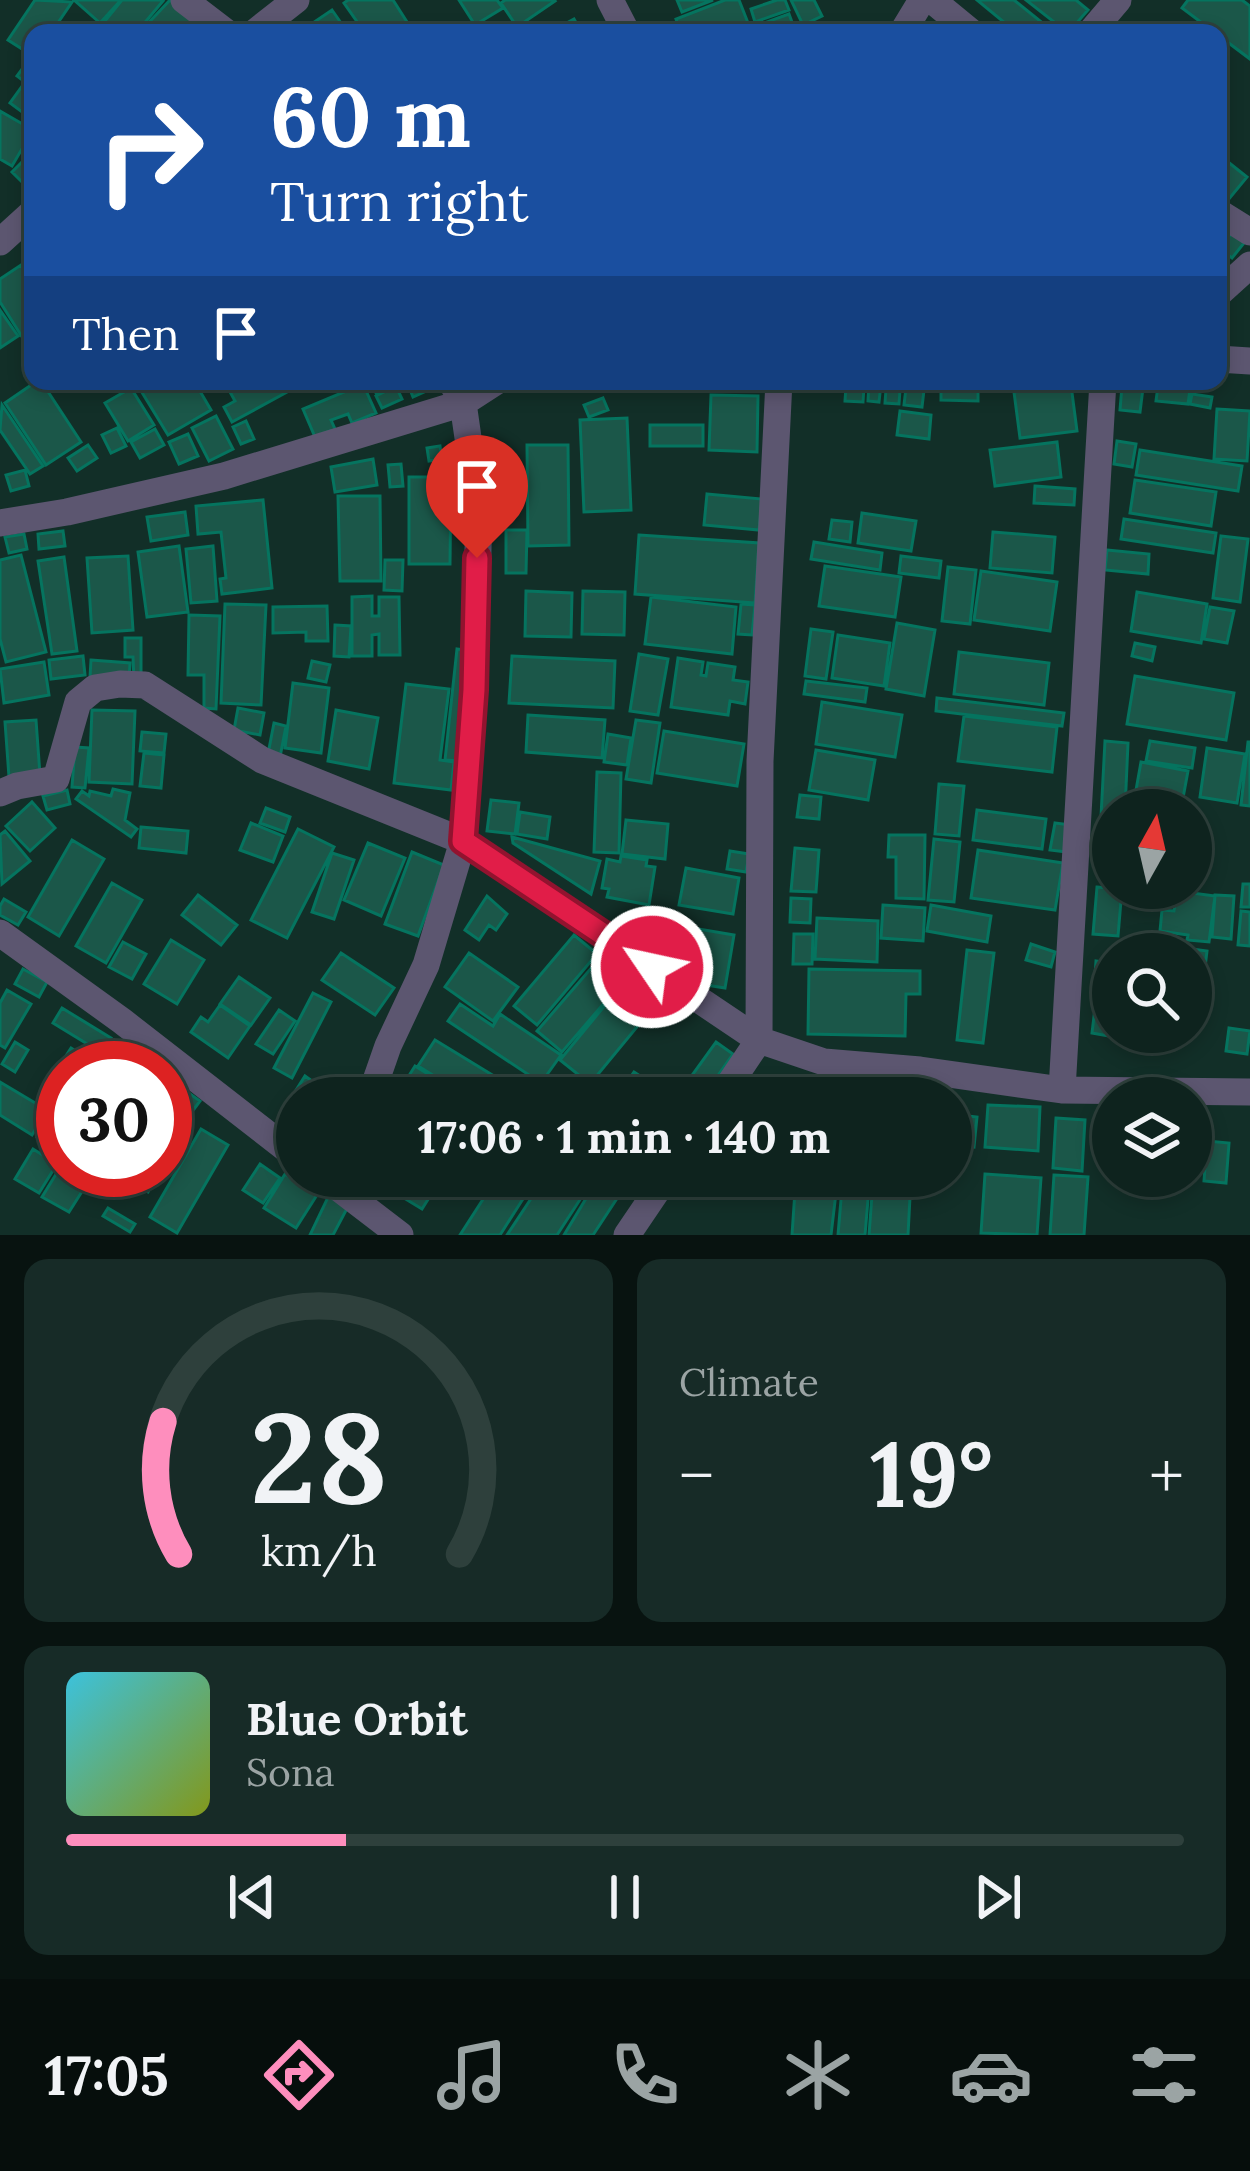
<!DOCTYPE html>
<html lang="en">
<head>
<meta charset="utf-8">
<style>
	body { margin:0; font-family:Lora,serif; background:#172b27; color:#f1f3f6; height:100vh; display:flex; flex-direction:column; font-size:45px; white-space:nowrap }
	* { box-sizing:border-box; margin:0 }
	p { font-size:39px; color:#9ba4a4 }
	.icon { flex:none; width:66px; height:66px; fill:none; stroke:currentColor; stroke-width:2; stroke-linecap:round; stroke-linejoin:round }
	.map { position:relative; height:1235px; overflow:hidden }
	.side { display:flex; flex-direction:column; gap:24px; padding:24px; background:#081310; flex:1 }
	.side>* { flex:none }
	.banner { position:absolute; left:24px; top:24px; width:1203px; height:366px; border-radius:24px; box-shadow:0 6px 18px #0003,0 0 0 3px #2e403c; background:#1a4fa0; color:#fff; overflow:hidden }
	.needle { width:78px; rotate:8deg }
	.fabs { position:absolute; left:1092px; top:789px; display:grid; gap:24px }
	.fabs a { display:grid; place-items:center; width:120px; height:120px; border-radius:50%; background:#0e231e; box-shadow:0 6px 18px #0003,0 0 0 3px #2e403c; font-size:60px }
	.speed { position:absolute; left:36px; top:1041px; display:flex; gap:24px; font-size:60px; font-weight:700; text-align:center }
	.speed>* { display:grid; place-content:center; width:156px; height:156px; border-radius:50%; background:#0e231e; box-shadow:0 6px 18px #0003,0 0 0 3px #2e403c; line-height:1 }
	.speed .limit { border:18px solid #d22; background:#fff; color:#111 }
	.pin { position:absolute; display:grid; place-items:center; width:102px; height:102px; color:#fff; margin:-123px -51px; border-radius:50% 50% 50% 0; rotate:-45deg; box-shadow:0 0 12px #0007 }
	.pin .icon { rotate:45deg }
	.me { position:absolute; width:132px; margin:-66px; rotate:304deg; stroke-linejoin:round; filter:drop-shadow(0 0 9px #0008) }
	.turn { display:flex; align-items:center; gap:42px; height:252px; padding:0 48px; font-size:54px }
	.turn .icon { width:156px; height:156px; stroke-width:2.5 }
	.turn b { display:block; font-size:84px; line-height:102px }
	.then { display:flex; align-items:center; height:114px; padding:0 48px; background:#0003; gap:24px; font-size:45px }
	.big { font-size:90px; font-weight:700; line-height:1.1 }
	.side .tile { flex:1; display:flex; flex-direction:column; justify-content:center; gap:18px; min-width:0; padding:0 42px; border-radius:24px; background:#172b27 }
	.side .dial { align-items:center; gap:0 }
	.dial svg { height:312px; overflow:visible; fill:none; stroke:#2e403c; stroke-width:7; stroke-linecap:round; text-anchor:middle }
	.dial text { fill:#f1f3f6; stroke:none }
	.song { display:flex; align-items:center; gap:36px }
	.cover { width:144px; height:144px; border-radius:18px; background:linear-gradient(135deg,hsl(190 70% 55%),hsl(70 70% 35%)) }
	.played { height:12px; border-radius:6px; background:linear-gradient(90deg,#fe8ebd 25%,#2e403c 25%) }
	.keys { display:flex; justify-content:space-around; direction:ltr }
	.heat { display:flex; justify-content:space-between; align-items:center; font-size:66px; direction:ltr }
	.side .tiles { flex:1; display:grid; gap:24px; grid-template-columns:1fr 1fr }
	.tile:last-child { grid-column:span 2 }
	.trip { position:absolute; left:276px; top:1077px; width:696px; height:120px; border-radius:60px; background:#0e231e; box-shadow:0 6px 18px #0003,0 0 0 3px #2e403c; font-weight:700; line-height:120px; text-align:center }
	.menu { display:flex; height:192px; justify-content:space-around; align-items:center; background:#060e0c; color:#9ba4a4 }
	.menu .icon { width:84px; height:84px }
	.menu .current { color:#fe8ebd }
	.menu b { font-size:54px; color:#f1f3f6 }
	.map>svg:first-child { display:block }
	.building { fill:#1b5749; stroke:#05745f; stroke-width:3 }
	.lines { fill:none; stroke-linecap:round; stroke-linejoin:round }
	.street { stroke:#5c5670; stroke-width:27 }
	.route-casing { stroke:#92132f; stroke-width:30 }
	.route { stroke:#e11d48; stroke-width:21 }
</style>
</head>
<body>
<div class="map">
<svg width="1250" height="1235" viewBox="0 0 1250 1235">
	<rect width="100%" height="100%" fill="#122f28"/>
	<!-- building -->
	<path class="building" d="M35 0 72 2 51 33H33V56L8 40Z
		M74 0H121L100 23Z
		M122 0H161L163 1 136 33H119L105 21Z
		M170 0 196 22 186 33H139Z
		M348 0H393L409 25 397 33H365L344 3Z
		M459 0H497L503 8 475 25Z
		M505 0H554L555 1 517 27 501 3Z
		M677 0H713L682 12Z
		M725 0H739L750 28 736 33H681L676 19Z
		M777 0H785L789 10 755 22 751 9Z
		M791 0H814L822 16 803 25Z
		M977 0H1014L1055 33H1017Z
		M1026 0H1076L1088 10 1068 33Z
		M1188 0H1242L1250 6V59L1182 8Z
		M332 10 348 33H298Z
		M789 14 796 33H755L753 27Z
		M574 19 582 33H548Z
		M28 61 33 64V120L10 103 25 82 17 76Z
		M0 111 33 130 12 166 0 159Z
		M33 151V171L22 182 12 172Z
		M1218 154 1247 177 1224 205 1218 200Z
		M1232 233 1244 243 1232 258 1219 248Z
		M21 265 33 284V354L0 302V279Z
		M0 310 18 336 0 348Z
		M37 381H41L81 442 46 465 5 403Z
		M135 381H194L211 410 168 435Z
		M224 381H283L289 391 232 422 224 407 235 401Z
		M371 381H404L376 393Z
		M411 381H430L433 388 413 397 407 382Z
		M869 383 881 384 879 402 868 401Z
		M363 384 376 413 352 423 348 414 331 420 335 429 315 437 303 409Z
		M941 385H978V401L941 400Z
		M1071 385 1077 431 1020 438 1014 392Z
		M396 386 402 399 382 408 376 396Z
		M846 386 864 387 863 402 845 401Z
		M1122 386 1143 388 1140 412 1120 410Z
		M1158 386 1190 389 1188 404 1156 401Z
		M131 388 154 425 128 441 105 403Z
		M906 388 924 390 922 407 904 405Z
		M886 389 900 390 899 404 885 403Z
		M1192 394 1212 397 1210 408 1190 404Z
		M711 395 758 396 757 452 709 450Z
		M603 398 608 410 589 417 584 405Z
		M2 405 43 466 30 474 0 430Z
		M1217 409 1250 411 1247 461 1214 459Z
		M900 411 931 415 929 439 897 435Z
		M216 416 233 449 209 461 192 428Z
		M627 418 631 510 584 512 580 420Z
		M246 421 254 439 241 444 233 427Z
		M650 425H703V446H650Z
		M117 428 126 446 111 453 102 435Z
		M155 429 164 445 140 458 131 442Z
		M188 434 198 456 179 464 169 442Z
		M1117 441 1136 444 1132 467 1114 464Z
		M1057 442 1061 477 995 486 990 450Z
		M88 445 97 458 77 471 68 458Z
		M527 445H568L569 545 528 546Z
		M440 446 442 459 429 461 427 448Z
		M1140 450 1242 466 1238 491 1136 475Z
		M373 459 377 485 335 492 331 467Z
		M401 464 403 486 390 487 388 465Z
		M25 470 29 486 11 491 6 475Z
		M409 477H451L450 564H409Z
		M1135 480 1216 492 1211 526 1130 513Z
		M1035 486 1075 489 1074 505 1034 503Z
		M707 494 762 499 759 530 704 525Z
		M338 496H380L381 581H340Z
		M263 500 272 588 222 594 220 579 226 578 221 532 198 534 196 506Z
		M185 512 188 535 151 541 147 517Z
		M862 513 916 521 911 551 858 543Z
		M1124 519 1216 533 1213 553 1121 539Z
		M832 520 852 522 850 542 829 539Z
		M506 530H527L526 573H506Z
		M63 531 65 546 39 549 38 534Z
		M993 532 1055 537 1052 573 990 568Z
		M24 534 27 549 9 553 5 537Z
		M639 535 759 543 755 603 635 594Z
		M1221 536 1248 539 1240 602 1213 598Z
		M814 542 882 553 880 570 811 559Z
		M179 546 188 612 147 617 138 552Z
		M213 546 217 601 191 603 186 549Z
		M1107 550 1149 554 1148 574 1105 570Z
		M21 555 46 652 6 662 0 639V560Z
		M128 556 133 630 92 633 87 558Z
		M901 556 941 561 939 578 899 573Z
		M64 557 77 651 52 654 38 561Z
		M385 560H403L402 591 384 590Z
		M825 566 901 577 895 617 819 606Z
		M948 567 976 570 970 624 942 621Z
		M981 571 1057 582 1050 631 974 620Z
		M526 591 572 593 571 637 525 636Z
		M583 591 625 592 624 635 582 634Z
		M1137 592 1207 604 1201 643 1131 631Z
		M372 596V616H379V597H399L400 655H379V634L372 635V656H352V597Z
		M651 597 736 607 732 654 645 644Z
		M225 604 266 605 261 705 221 703Z
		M741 604 755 605 752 635 738 634Z
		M327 606 328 641H306V632L273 633V607Z
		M1210 607 1234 611 1227 643 1204 639Z
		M189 615 220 616 216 709 204 708V675H188Z
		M897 623 935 630 924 696 886 689Z
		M335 625 351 626 349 657 334 656Z
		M811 629 833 632 826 679 805 676Z
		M838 635 890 643 884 686 832 678Z
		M125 638H141V681H134L133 657H125Z
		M1135 643 1155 647 1152 661 1132 656Z
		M457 649 472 651 460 761 445 760Z
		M959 652 1049 663 1044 705 954 694Z
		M639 654 668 659 658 715 630 711Z
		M83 656 85 675 51 679 49 660Z
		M512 656 615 661 613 708 509 703Z
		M678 658 703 662 701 675 706 676 708 663 735 667 733 680 748 682 745 704 730 701 728 715 671 707Z
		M91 660 130 663 129 680 90 677Z
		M312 661 330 665 326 682 308 678Z
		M44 662 49 695 4 703 0 669Z
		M1135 676 1234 693 1226 740 1127 724Z
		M806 681 867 688 865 702 804 694Z
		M293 683 329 688 321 753 285 748Z
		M406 684 449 689 440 760 454 762 451 790 394 783Z
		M937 698 1064 713 1062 726 936 711Z
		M822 702 902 715 895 757 816 744Z
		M238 708 264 713 260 735 234 730Z
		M92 710 135 711 132 784 89 782Z
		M336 710 378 718 369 769 328 761Z
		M528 715 605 720 602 758 526 752Z
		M964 716 1057 727 1052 772 958 761Z
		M36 720 40 775 9 777 5 722Z
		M636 720 660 723 651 783 626 779Z
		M274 723 286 726 280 757 268 754Z
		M664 731 744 744 737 786 657 773Z
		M142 732 166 734 164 753 140 751Z
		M608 734 631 738 627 765 604 762Z
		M1105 741 1128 743 1125 810H1113V855L1099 854Z
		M1150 741 1195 748 1192 768 1146 761Z
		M1248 742H1250V806L1241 805Z
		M75 747 89 748 85 788 72 787Z
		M1207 748 1245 754 1237 803 1200 797Z
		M816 750 875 760 868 800 809 790Z
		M144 753 164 755 161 788 140 786Z
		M1141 762 1188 771 1183 798 1136 790Z
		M597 772 621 773 619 853 594 852Z
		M939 784 964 786 959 836 935 834Z
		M113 789 130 793 125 820 137 829 131 837 76 799 82 791 89 796 90 791 111 796Z
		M67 790 70 804 47 810 43 796Z
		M800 795 821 797 819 819 797 817Z
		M491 800 519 803 515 834 487 831Z
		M32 802 55 828 30 851 6 826Z
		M266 808 290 817 285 832 260 823Z
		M977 810 1046 819 1042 849 973 840Z
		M520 812 550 817 547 839 517 834Z
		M626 820 668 824 665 859 622 854Z
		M251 823 283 836 273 862 240 850Z
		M1055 823 1071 825 1067 852 1050 850Z
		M141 827 188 831 186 853 139 848Z
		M298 829 334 847 287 938 251 920Z
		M5 831 30 861 2 884 0 835Z
		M889 835H925L924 899 896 898V857H888Z
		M512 837 600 861 591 894 513 843Z
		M934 839 960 842 954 902 928 900Z
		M72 840 104 859 59 936 28 917Z
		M368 843 405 858 381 916 344 900Z
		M795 848 819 850 816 892 791 891Z
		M978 850 1063 863 1055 910 971 898Z
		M730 851 749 854 746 872 727 869Z
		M412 852 444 865 418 936 385 924Z
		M332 853 354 860 334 919 312 912Z
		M621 856 647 860 646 866 655 867 649 905 607 897 609 889 602 888 607 859 620 862Z
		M686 868 739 878 733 914 679 905Z
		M112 883 142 900 106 963 76 946Z
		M1243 884H1250V907H1241Z
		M1097 887 1122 889 1118 936 1093 934Z
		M1177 891 1215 896 1209 942 1187 940 1188 935 1160 931 1162 910 1174 911Z
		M198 895 237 925 221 945 182 915Z
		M1215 895 1234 896 1231 939 1212 937Z
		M487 896 507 914 496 930 489 925 479 940 465 930Z
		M791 898 811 899 810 923 790 922Z
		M4 899 26 912 18 925 0 915V906Z
		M883 905 925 908 923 941 881 938Z
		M931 905 991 916 987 942 927 931Z
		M1241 911 1250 912V946L1238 945Z
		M817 918 878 921 877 962 815 959Z
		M657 922 734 935 725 988 706 985 710 962 652 952Z
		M794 934H813L812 964H793Z
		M574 935 597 954 537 1025 514 1006Z
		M171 940 204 960 177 1004 144 984Z
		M1125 940 1207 951 1202 992 1191 991V954H1123Z
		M123 942 146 954 132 979 109 967Z
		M1031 944 1055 952 1051 967 1026 960Z
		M967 950 994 953 983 1043 957 1040Z
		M341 953 394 988 375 1015 322 980Z
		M469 953 518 987 493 1021 445 987Z
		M1096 961 1110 963 1108 989 1094 988Z
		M593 966 618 987 562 1052 537 1031Z
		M23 969 47 982 39 997 15 984Z
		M809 969 920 971V994H906L905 1036 808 1034Z
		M239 977 270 998 251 1025 220 1004Z
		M625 981 655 1005 590 1084 560 1060Z
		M7 990 31 1004 5 1048 0 1045V1003Z
		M313 993 331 1002 292 1078 274 1068Z
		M1103 996 1113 997 1114 1037 1092 1033 1095 1008 1101 1009Z
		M1191 997H1198L1195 1034 1178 1032H1191Z
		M460 1004 493 1026 500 1014 561 1055 541 1083 448 1021Z
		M220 1005 250 1026 228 1058 191 1032 201 1017 208 1022Z
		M62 1008 111 1038 102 1053 53 1023Z
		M279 1010 295 1021 273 1054 256 1044Z
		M1229 1028 1250 1031 1247 1054 1226 1051Z
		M435 1040 530 1098H470L418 1066Z
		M15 1042 28 1050 15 1072 2 1064Z
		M716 1042 733 1054 702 1098H680L677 1096Z
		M71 1048 82 1055 73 1068H63V1084L60 1089 49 1082Z
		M86 1055 109 1068H78Z
		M415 1066 457 1092 453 1098H395Z
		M634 1072 674 1098H616Z
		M165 1076 200 1101 189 1116 165 1099Z
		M305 1076 336 1098H297V1108L288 1103Z
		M771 1079 786 1081 784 1098 769 1097Z
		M0 1082 47 1110 32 1135 0 1115Z
		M913 1084H932V1098H913Z
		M794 1089 903 1095V1098H793Z
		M63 1094V1149L62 1151 37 1137Z
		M288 1105 297 1111V1133L278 1120Z
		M988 1105 1040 1107 1038 1151 985 1147Z
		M951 1114 977 1117 974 1147 951 1144Z
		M1056 1118 1085 1120 1082 1171 1053 1168Z
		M201 1129 228 1145 177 1233 150 1217Z
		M165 1133 178 1140 165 1163Z
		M1207 1141 1229 1143 1226 1183 1204 1181Z
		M33 1149 57 1164 39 1193 15 1179Z
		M260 1164 280 1178 263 1203 243 1190Z
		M61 1166 63 1170H68L88 1182 69 1212 42 1197Z
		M109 1170H161L148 1192Z
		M285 1174 317 1195 296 1228 264 1208Z
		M985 1174 1041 1178 1037 1235 981 1233Z
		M1054 1175 1088 1177 1084 1235H1050Z
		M419 1176H444L437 1187Z
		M498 1176H505L528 1191 500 1235H460Z
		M546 1176H554L583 1195 557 1235H507Z
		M596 1176H625L617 1189Z
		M796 1176H838L831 1235H792Z
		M843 1176H870L865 1235H838Z
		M872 1176H907L906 1190 871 1188Z
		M416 1178 434 1190 422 1209 404 1198Z
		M596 1182 618 1197 593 1235H564Z
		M331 1191 351 1201 333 1235H310Z
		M872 1195 910 1197 908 1235H869Z
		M108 1208 135 1224 130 1232 103 1216Z"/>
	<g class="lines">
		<!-- street -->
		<path class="street" d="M184 0 227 33
			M610 0 627 33
			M932 0 972 33
			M254 33 296 0
			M902 33 922 0
			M1090 33 1118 0
			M1218 212 1250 232
			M0 242 33 212
			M1218 294 1250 265
			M1218 359 1250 361
			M0 523 67 512 224 476 463 403 497 381
			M0 793 17 786 56 779 78 702 95 688 120 684 145 685 262 760 463 841 759 1040 824 1062 920 1070 1062 1090 1250 1092
			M0 933 122 1021 297 1157
			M1062 1090 1103 381
			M365 1098 373 1089 388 1046 426 965 463 841 474 690 479 514 463 403 451 381
			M720 1098 759 1040 760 761 779 381
			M323 1176 400 1235
			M627 1235 667 1176"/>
	</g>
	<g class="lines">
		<defs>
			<path id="route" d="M477 558 474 690 463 841 652 967"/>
		</defs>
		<!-- route casing -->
		<use href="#route" class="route-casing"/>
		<!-- route -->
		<use href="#route" class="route"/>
	</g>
</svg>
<div class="fabs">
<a><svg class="needle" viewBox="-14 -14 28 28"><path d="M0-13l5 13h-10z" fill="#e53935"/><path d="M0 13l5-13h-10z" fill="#9ba4a4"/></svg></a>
<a><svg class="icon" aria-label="search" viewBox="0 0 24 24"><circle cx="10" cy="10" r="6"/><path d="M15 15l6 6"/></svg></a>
<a><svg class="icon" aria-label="layers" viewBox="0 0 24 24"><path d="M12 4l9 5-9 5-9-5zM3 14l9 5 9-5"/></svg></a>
</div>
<div class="speed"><div class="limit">30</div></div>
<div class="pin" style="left:477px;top:558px;background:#d93025"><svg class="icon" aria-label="arrive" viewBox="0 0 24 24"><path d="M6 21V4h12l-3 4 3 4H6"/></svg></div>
<svg class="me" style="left:652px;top:967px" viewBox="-20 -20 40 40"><circle r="17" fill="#e11d48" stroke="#fff" stroke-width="3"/><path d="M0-11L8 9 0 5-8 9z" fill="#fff"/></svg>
<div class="trip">17:06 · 1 min · 140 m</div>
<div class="banner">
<div class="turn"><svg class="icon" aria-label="right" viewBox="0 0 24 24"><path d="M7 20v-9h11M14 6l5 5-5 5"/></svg><div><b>60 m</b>Turn right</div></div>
<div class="then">Then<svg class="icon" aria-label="arrive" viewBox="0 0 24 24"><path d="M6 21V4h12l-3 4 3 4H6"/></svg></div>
</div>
</div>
<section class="side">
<div class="tiles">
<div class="tile dial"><svg viewBox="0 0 100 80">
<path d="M14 69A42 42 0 1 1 86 69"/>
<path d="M14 69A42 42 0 0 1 10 35" stroke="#fe8ebd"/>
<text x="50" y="56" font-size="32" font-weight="700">28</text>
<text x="50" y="72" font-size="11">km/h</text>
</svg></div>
<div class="tile"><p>Climate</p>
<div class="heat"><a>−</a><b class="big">19°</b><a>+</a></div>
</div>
<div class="tile">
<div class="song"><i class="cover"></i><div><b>Blue Orbit</b><p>Sona</p></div></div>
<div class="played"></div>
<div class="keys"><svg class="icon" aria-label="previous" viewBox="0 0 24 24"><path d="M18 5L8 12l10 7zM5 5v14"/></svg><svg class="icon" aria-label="pause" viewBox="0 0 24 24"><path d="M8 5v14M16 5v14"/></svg><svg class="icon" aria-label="next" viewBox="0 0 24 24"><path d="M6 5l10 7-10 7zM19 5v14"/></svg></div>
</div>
</div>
</section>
<nav class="menu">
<b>17:05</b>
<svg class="icon current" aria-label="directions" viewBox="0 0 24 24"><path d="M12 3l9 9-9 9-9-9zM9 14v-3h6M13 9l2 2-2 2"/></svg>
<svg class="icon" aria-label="music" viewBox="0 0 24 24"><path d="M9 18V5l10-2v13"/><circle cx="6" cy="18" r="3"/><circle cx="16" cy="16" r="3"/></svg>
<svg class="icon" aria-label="phone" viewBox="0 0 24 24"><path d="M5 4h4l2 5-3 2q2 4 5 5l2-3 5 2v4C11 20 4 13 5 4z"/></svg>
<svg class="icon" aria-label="climate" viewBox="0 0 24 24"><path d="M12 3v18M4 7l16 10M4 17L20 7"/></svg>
<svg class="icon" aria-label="car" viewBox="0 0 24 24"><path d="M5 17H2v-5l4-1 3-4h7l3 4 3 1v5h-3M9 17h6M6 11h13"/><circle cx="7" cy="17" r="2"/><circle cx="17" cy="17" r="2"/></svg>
<svg class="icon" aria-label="filters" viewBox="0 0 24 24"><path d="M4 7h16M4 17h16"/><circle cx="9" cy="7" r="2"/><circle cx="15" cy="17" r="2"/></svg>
</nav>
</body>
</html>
